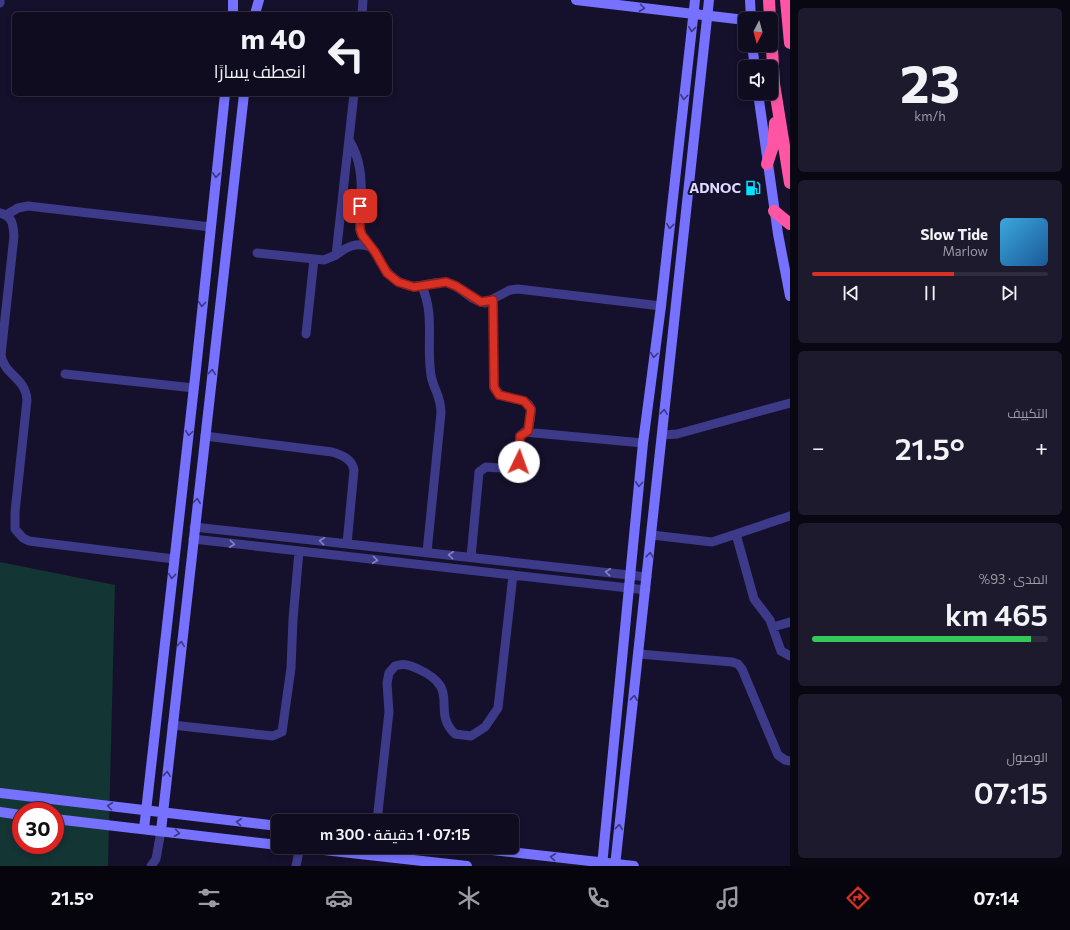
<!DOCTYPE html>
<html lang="ar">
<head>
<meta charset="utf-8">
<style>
	body { margin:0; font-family:Commissioner,Cairo,sans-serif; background:#1e1a2d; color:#f1f3f6; direction:rtl; height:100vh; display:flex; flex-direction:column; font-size:15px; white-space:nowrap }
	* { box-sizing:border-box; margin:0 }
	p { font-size:13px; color:#9c9ba5 }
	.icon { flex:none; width:22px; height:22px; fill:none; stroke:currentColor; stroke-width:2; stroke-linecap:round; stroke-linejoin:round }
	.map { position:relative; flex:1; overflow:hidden; direction:ltr }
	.drawer { display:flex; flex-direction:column; gap:8px; padding:8px; background:#090712; width:280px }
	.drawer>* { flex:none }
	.top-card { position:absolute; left:12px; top:12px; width:380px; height:84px; border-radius:6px; box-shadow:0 2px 6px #0003,0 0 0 1px #302c3e; direction:rtl; background:#100c20; color:#f1f3f6; overflow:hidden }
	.needle { width:26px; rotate:186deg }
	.controls { position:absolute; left:738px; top:12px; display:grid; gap:8px }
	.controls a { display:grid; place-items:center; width:40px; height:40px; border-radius:6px; background:#100c20; box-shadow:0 2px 6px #0003,0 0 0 1px #302c3e; font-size:20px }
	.speed { position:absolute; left:12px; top:802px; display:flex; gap:8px; font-size:20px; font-weight:700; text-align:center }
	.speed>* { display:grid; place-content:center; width:52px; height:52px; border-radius:50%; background:#100c20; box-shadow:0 2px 6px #0003,0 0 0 1px #302c3e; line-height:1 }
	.speed .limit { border:6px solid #d22; background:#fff; color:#111 }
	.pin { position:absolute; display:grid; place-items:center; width:34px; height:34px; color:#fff; margin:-17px; border-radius:8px; box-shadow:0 2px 6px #0006 }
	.me { position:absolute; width:44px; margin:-22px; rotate:3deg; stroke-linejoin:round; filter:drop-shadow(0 0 3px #0008) }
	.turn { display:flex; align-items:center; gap:14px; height:84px; padding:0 20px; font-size:18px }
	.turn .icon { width:52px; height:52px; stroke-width:2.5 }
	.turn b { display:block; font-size:28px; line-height:34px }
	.big { font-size:30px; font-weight:600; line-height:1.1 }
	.drawer .tile { flex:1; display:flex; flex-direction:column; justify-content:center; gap:6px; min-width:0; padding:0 14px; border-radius:6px; background:#1e1a2d }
	.drawer .dial { align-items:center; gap:0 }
	.dial b { font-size:52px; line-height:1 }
	.song { display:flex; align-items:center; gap:12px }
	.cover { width:48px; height:48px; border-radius:6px; background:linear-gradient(135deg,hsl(200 70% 55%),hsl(210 70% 35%)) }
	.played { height:4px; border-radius:2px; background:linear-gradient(90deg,#d93025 60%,#302c3e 60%) }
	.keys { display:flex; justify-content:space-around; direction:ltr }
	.heat { display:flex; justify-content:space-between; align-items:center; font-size:22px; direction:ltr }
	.charge { height:6px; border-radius:3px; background:linear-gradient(90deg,#34c759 93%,#302c3e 0) }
	.trip { position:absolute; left:271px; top:814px; width:248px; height:40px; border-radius:6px; background:#100c20; box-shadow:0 2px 6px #0003,0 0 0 1px #302c3e; font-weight:600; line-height:40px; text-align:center; direction:rtl }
	.dock { display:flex; height:64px; justify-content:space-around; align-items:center; background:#06050d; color:#9c9ba5 }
	.dock .icon { width:28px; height:28px }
	.dock .current { color:#d93025 }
	.dock b { font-size:18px; color:#f1f3f6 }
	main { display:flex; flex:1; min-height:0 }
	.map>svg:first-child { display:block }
	.green { fill:#133534; fill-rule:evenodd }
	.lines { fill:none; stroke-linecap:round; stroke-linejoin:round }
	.street { stroke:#3e3a8a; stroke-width:9 }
	.secondary { stroke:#7671ff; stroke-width:10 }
	.highway { stroke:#ff55a4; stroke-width:12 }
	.oneway { stroke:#3c3780 }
	.oneway2 { stroke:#8682bf }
	.route-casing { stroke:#8d1f18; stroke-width:10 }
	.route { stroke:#d93025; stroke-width:7 }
	.labels { text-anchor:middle; stroke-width:4; stroke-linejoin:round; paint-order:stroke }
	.poi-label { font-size:14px; font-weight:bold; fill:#dedaff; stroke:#15102b; text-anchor:end }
</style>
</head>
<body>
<main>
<section class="drawer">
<div class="tile dial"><b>23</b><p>km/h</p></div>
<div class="tile">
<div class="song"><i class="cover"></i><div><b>Slow Tide</b><p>Marlow</p></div></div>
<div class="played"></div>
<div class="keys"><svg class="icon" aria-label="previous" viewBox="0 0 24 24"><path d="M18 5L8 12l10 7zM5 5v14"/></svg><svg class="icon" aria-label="pause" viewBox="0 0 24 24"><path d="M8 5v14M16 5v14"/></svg><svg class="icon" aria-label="next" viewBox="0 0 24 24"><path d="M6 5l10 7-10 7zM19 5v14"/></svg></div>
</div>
<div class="tile"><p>التكييف</p>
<div class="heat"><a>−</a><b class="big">21.5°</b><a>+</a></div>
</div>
<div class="tile"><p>المدى · 93%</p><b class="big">465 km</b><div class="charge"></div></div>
<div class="tile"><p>الوصول</p><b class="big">07:15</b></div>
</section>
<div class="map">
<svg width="790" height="866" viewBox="0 0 790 866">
	<rect width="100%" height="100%" fill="#15102b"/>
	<!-- green -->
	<path class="green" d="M0 562 115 585 108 866H0ZM21 811H55V845H21Z"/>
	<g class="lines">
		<!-- street -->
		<path class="street" d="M0 3V0
			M362 14 363 0
			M349 140C361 159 362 180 361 202 360 211 359 221 360 230 362 240 372 246 377 255 384 269 391 279 406 285 420 290 434 279 448 283 462 287 470 301 485 303L510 290 518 289 661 306
			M0 213C13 216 13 225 14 236L1 355C4 375 26 378 27 400L15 512V529L23 538 29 541 174 559
			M6 215 18 208 28 206 211 227
			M257 253 324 260 336 255 354 94
			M336 255C348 246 356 242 371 247
			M422 287C435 314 426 346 431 375 433 389 441 395 441 413L427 552
			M493 300 494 387C502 405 531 393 531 412 531 418 529 425 528 431
			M306 334 314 259
			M65 374 194 388
			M662 435 677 434 790 403
			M205 436 332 452C342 455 352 459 354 470L347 544
			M194 527 647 577
			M736 534 754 599 770 620 781 651 790 656
			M652 535 712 542 790 516
			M193 539 646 590
			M471 557 479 472 486 467 512 469 516 468C524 458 514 441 524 432L643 443
			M773 627 790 622
			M639 654 732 662 738 664 742 669 778 755 785 760 790 761
			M172 725 273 736 282 732 291 668 293 619 299 551
			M377 821 389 712 387 683 389 673 395 666C405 663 409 665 418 669 463 689 430 710 455 734L471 736 485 727 498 708 513 575
			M151 866 156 859 161 831
			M296 866 300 847"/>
		<!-- secondary -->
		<path class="secondary" d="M233 0V14
			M576 0 745 20
			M750 0 751 19
			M255 14 259 0
			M752 45 755 67
			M758 93 778 234 790 296
			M0 793 278 826
			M0 812 21 815
			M55 819 278 845
			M144 829 196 369 225 94
			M161 831 244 94
			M297 847 467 866
			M465 847 634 866
			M602 866 643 443 661 306 695 0
			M615 866 709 0"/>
		<!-- highway -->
		<path class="highway" d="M769 0 770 19
			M786 0 790 43
			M771 31 774 84 790 183
			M767 164 773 146 775 123
			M774 211 790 224"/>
	</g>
	<!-- one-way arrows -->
	<defs><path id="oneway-chevron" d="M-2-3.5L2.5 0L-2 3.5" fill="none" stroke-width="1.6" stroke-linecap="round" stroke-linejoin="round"/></defs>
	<g class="oneway">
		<use href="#oneway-chevron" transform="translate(642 8) rotate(7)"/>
		<use href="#oneway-chevron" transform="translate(692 29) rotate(96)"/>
		<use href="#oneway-chevron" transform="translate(684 97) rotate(96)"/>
		<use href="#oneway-chevron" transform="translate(216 175) rotate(96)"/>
		<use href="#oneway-chevron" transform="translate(670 226) rotate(96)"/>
		<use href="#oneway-chevron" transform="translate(202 304) rotate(95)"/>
		<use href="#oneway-chevron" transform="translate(654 355) rotate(97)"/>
		<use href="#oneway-chevron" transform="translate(212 372) rotate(-84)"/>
		<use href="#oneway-chevron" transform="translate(664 412) rotate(-84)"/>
		<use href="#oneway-chevron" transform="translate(189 433) rotate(97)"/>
		<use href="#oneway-chevron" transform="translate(639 484) rotate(95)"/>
		<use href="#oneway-chevron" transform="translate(197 501) rotate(-83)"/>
		<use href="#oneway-chevron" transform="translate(650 555) rotate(-84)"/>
		<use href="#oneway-chevron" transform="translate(172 576) rotate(96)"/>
		<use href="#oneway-chevron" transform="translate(181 644) rotate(-84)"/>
		<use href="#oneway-chevron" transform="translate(634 698) rotate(-84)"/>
		<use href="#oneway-chevron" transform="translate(167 774) rotate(-84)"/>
		<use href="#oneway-chevron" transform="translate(110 806) rotate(-173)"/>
		<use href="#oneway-chevron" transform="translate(239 822) rotate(-174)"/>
		<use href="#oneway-chevron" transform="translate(619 827) rotate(-84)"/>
		<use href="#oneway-chevron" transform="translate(177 833) rotate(7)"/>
		<use href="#oneway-chevron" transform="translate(553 857) rotate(-174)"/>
	</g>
	<g class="oneway2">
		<use href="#oneway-chevron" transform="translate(322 541) rotate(-174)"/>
		<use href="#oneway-chevron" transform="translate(232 544) rotate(6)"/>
		<use href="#oneway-chevron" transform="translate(451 555) rotate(-174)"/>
		<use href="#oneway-chevron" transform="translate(375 560) rotate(6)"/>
		<use href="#oneway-chevron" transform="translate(608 572) rotate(-174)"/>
	</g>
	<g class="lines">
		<defs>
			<path id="route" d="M360 206V229L362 235 375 252 387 273 398 282 414 287 446 282 456 286 481 302 493 300 494 387 499 395 524 401 531 409 528 431 520 436 519 462"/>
		</defs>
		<!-- route casing -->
		<use href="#route" class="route-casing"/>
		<!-- route -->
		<use href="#route" class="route"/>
	</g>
	<!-- icons -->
	<defs>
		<symbol id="fuel-bare" viewBox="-9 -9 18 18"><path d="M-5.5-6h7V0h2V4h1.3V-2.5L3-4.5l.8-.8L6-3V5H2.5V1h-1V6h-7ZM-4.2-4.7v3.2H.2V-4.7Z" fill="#06e2ff" stroke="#15102b" stroke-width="2.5" paint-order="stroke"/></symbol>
	</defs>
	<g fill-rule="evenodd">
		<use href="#fuel-bare" x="742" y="177" width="22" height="22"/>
	</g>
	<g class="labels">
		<!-- poi labels -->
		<g class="poi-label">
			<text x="741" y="193">ADNOC</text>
		</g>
	</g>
</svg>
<div class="controls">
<a><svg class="needle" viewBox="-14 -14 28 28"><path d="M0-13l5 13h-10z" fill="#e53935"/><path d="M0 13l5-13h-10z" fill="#9c9ba5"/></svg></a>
<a><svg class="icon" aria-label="sound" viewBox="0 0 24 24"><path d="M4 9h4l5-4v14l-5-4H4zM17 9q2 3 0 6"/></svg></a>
</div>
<div class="speed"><div class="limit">30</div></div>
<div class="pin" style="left:360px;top:206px;background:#d93025"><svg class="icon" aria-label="arrive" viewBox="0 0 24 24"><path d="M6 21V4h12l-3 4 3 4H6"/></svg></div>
<svg class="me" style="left:519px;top:462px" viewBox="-20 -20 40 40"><circle r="19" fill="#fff"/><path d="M0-13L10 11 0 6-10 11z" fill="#d93025"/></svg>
<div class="trip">07:15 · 1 دقيقة · 300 m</div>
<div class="top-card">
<div class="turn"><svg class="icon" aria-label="left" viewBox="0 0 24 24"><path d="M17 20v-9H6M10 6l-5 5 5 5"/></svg><div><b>40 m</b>انعطف يسارًا</div></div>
</div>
</div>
</main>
<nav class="dock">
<b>07:14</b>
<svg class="icon current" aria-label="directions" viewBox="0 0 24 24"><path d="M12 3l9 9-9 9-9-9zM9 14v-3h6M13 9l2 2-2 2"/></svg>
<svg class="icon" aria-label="music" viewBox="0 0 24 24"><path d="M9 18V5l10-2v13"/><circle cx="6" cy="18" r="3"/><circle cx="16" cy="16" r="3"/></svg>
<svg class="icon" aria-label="phone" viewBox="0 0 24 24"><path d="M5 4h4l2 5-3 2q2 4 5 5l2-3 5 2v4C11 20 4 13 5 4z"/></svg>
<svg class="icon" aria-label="climate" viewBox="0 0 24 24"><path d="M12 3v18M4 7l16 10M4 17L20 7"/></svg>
<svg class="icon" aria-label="car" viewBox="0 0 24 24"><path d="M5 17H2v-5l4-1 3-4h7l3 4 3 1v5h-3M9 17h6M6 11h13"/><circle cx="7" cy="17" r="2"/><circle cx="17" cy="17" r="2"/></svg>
<svg class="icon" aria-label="filters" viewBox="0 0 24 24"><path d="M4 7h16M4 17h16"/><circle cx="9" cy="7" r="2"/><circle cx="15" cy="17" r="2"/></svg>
<b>21.5°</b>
</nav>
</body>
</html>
